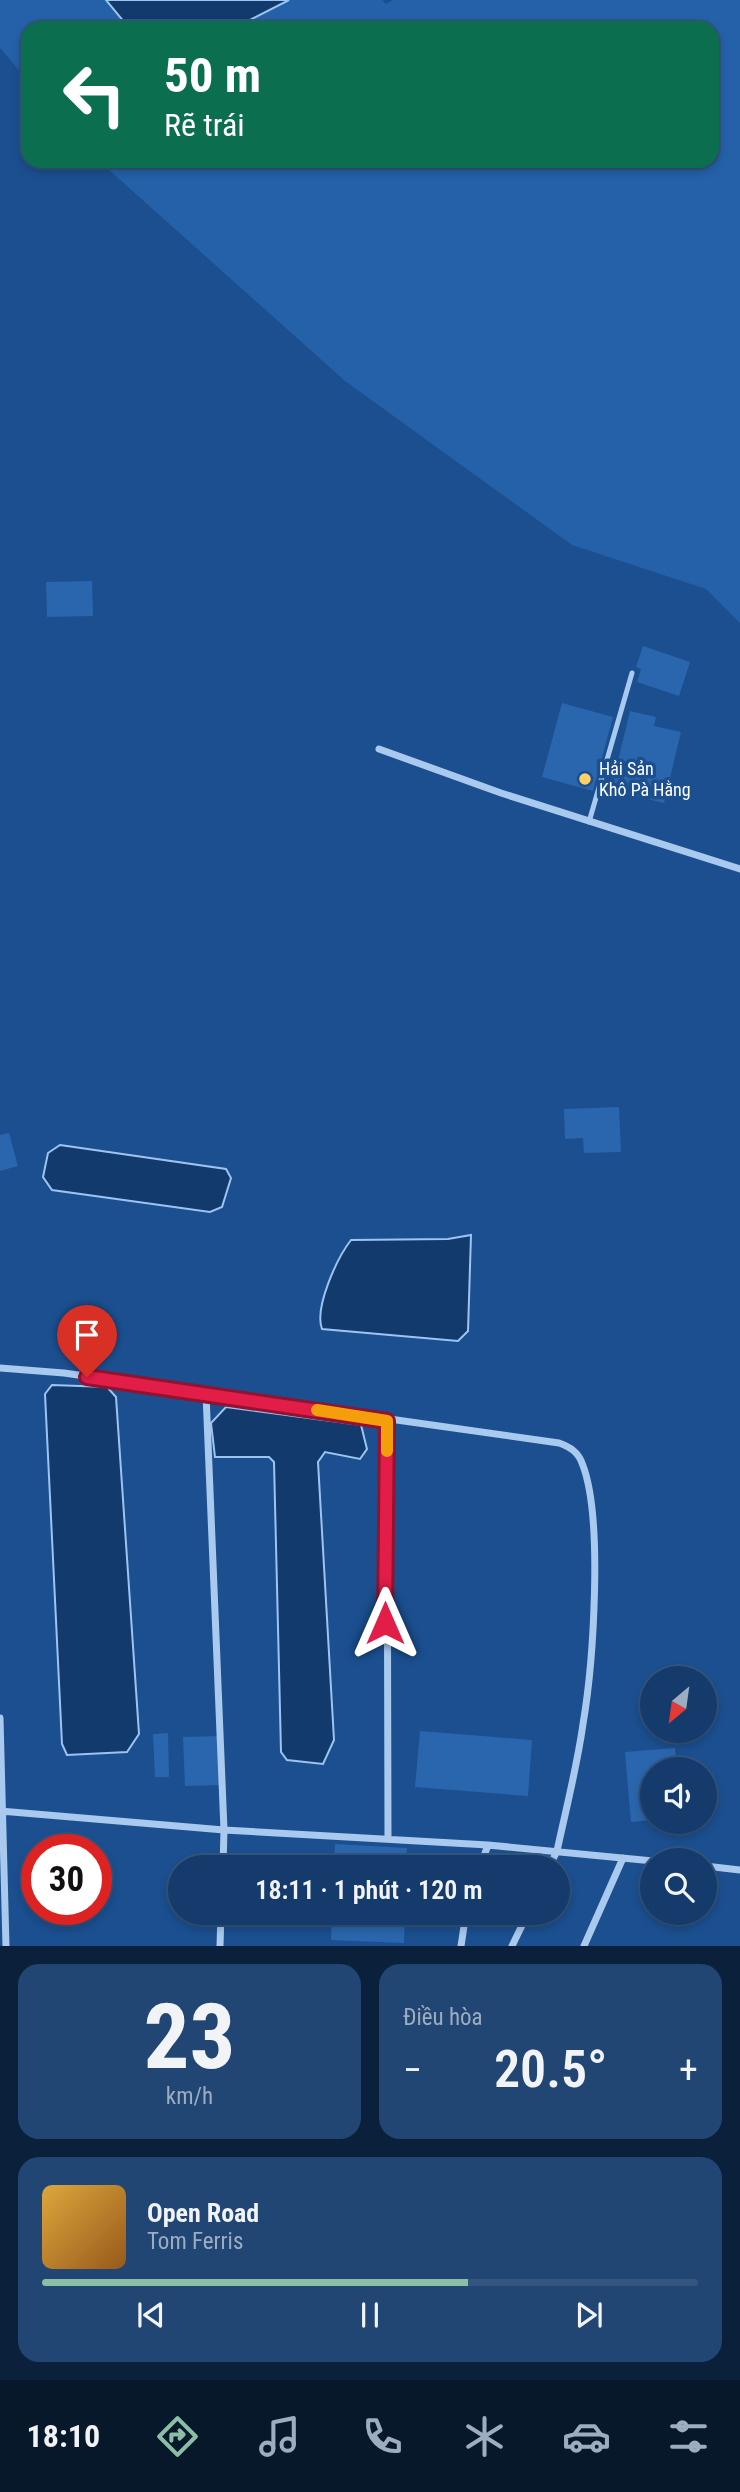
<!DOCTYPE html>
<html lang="vi">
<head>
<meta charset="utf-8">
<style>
	body { margin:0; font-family:"Roboto Condensed",sans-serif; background:#214673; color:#f1f3f6; height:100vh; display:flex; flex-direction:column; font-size:26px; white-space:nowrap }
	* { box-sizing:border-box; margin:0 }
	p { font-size:23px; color:#9dadc1 }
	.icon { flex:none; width:38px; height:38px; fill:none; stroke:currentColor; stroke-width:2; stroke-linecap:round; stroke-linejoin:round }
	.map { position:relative; height:1946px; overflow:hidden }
	.side { display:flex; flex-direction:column; gap:18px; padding:18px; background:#0b203b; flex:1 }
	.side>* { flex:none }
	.top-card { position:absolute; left:21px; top:21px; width:698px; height:147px; border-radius:21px; box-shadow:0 4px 10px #0003,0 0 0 2px #33557e; background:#0b6e4f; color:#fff; overflow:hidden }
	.needle { width:46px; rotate:209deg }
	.fabs { position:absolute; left:640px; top:1666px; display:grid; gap:14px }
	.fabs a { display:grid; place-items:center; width:77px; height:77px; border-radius:50%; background:#143b6b; box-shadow:0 4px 10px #0003,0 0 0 2px #33557e; font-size:35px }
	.speed { position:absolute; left:21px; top:1834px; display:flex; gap:14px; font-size:35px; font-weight:700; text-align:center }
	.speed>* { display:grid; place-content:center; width:91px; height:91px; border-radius:50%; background:#143b6b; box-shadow:0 4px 10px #0003,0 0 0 2px #33557e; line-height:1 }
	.speed .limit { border:10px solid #d22; background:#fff; color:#111 }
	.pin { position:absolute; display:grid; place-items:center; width:60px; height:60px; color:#fff; margin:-72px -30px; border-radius:50% 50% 50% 0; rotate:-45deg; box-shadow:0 0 7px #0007 }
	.pin .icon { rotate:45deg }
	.me { position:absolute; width:77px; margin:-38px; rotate:0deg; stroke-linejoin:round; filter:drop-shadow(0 0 5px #0008) }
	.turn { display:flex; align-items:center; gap:24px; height:147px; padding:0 28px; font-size:32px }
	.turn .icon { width:91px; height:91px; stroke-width:2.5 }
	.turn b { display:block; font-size:49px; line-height:60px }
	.big { font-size:52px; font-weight:600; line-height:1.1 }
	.side .card { flex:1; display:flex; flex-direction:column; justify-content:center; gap:10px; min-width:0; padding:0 24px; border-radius:21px; background:#214673 }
	.side .dial { align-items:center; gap:0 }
	.dial b { font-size:91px; line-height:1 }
	.song { display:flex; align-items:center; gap:21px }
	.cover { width:84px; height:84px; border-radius:10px; background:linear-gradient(135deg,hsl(40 70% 55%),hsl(30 70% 35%)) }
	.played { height:7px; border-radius:4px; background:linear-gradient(90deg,#8abfa5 65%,#33557e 65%) }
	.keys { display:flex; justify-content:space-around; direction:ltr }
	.heat { display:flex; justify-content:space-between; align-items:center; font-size:38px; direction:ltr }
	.side .tiles { flex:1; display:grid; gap:18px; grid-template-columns:1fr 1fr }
	.card:last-child { grid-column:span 2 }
	.trip { position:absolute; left:168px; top:1855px; width:402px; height:70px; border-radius:35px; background:#143b6b; box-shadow:0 4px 10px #0003,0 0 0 2px #33557e; font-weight:600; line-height:70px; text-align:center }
	.tabs { display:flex; height:112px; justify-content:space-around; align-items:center; background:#08182b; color:#9dadc1 }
	.tabs .icon { width:49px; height:49px }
	.tabs .current { color:#8abfa5 }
	.tabs b { font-size:32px; color:#f1f3f6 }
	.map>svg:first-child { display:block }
	.green { fill:#2461a8 }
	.water { fill:#123a6d; stroke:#9cc4f0; stroke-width:2 }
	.building { fill:#2a66ad }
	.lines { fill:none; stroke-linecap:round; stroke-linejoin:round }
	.service { stroke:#a9c9ee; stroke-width:5 }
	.minor { stroke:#a9c9ee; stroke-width:7 }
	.route-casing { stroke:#92132f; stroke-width:18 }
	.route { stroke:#e11d48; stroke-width:12 }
	.slow { stroke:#f59e0b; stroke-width:12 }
	.poi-dot { fill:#ffd166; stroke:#1b4f8f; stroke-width:2.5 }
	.labels { text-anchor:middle; stroke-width:7; stroke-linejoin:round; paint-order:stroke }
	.poi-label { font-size:18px; fill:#fff; stroke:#1b4f8f; text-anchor:start }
</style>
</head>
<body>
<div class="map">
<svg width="740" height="1946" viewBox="0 0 740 1946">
	<rect width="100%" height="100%" fill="#1b4f8f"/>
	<!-- green -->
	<path class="green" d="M0 0H382L386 4 393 0H740V623L706 589 572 545 345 381 99 161H712V28H28V81L0 48Z"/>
	<!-- water -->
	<path class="water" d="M106 0H289L234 28H129Z
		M60 1145 226 1169 231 1178 222 1207 210 1212 52 1190 43 1177 48 1153Z
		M471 1235 468 1331 458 1341 322 1329C314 1308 337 1258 351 1240L448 1239Z
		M52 1385 107 1387 116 1397 139 1734 127 1752 67 1755 62 1744 45 1394Z
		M226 1407 361 1425 367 1449 360 1459 325 1452 318 1462 334 1740 323 1764 287 1760 281 1752 274 1462 269 1457H215L211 1423Z"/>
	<!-- building -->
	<path class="building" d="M92 581 93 616 47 617 46 582Z
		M643 646 690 662 679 696 637 682 641 669 636 667Z
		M562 703 613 717 593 791 542 777Z
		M630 711 656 717 654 726 681 732 664 803 611 790Z
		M619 1107 621 1152 584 1153 583 1138 565 1139 564 1109Z
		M9 1133 18 1166 0 1171V1135Z
		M420 1731 532 1740 528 1796 415 1787Z
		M168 1733 169 1777H155L153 1734Z
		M219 1736 221 1785 185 1786 183 1737Z
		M675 1748 677 1769H653V1820L631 1822 625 1752Z
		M335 1844 407 1848 406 1867H334Z
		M332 1913H405L404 1943 331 1940Z"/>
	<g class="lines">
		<!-- service -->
		<path class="service" d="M589 822 632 673"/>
		<!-- minor -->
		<path class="minor" d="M379 749 501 793 740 869
			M0 1368 64 1373 559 1443C570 1447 578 1452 582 1463 604 1517 593 1665 583 1724 577 1767 566 1809 557 1851L549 1867
			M206 1394 224 1830 223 1867
			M387 1421 388 1838
			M0 1718 6 1946
			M0 1811 224 1830 488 1845 653 1861
			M705 1866 740 1870
			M480 1867 488 1845
			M220 1946 221 1913
			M461 1946 466 1913
			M512 1946 528 1913
			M584 1946 623 1858"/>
	</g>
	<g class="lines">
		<defs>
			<path id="route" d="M87 1377 387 1421 385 1623"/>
		</defs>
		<!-- route casing -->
		<use href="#route" class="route-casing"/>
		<!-- route -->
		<use href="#route" class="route"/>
		<!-- slow -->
		<path class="slow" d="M317 1410 387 1421V1451"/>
	</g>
	<!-- markers -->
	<circle class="poi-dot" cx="585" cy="779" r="7"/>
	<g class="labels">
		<!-- poi labels -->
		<g class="poi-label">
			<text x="599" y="775">Hải Sản<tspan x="599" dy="21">Khô Pà Hằng</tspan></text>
		</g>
	</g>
</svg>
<div class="fabs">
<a><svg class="needle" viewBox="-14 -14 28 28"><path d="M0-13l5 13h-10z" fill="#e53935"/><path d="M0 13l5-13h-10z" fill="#9dadc1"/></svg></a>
<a><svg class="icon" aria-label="sound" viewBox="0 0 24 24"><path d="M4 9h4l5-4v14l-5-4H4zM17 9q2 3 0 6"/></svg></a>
<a><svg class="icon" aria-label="search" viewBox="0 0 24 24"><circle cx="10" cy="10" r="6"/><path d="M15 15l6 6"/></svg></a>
</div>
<div class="speed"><div class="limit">30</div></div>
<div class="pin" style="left:87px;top:1377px;background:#d93025"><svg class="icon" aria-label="arrive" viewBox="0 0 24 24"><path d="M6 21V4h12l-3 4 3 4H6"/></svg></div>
<svg class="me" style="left:385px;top:1623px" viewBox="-20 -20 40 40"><path d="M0-17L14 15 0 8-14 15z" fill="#e11d48" stroke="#fff" stroke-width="4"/></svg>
<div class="trip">18:11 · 1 phút · 120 m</div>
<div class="top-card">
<div class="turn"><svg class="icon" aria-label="left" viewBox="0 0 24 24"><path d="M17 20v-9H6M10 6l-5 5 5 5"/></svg><div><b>50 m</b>Rẽ trái</div></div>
</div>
</div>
<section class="side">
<div class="tiles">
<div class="card dial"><b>23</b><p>km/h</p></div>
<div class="card"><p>Điều hòa</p>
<div class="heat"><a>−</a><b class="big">20.5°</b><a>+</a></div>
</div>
<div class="card">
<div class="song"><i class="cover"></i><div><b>Open Road</b><p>Tom Ferris</p></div></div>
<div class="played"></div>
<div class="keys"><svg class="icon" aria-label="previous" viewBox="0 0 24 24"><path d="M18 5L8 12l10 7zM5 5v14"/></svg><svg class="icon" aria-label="pause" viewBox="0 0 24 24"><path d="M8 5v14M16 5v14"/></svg><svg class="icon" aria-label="next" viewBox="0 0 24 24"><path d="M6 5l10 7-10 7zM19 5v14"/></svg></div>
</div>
</div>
</section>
<nav class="tabs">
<b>18:10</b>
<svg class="icon current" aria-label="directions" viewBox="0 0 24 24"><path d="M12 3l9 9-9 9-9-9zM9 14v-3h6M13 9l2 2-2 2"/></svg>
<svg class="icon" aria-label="music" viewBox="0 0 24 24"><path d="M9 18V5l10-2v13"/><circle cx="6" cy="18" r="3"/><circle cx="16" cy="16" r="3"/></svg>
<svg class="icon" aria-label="phone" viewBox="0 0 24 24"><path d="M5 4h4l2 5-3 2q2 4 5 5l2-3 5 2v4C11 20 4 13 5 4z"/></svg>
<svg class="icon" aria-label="climate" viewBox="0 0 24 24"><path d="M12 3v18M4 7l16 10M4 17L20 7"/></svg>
<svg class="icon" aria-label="car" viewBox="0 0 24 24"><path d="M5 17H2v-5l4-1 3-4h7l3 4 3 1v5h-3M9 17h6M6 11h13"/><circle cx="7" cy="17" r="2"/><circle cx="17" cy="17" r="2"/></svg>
<svg class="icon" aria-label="filters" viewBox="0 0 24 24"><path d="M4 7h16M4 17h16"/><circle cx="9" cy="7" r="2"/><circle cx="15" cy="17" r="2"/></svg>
</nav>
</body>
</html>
